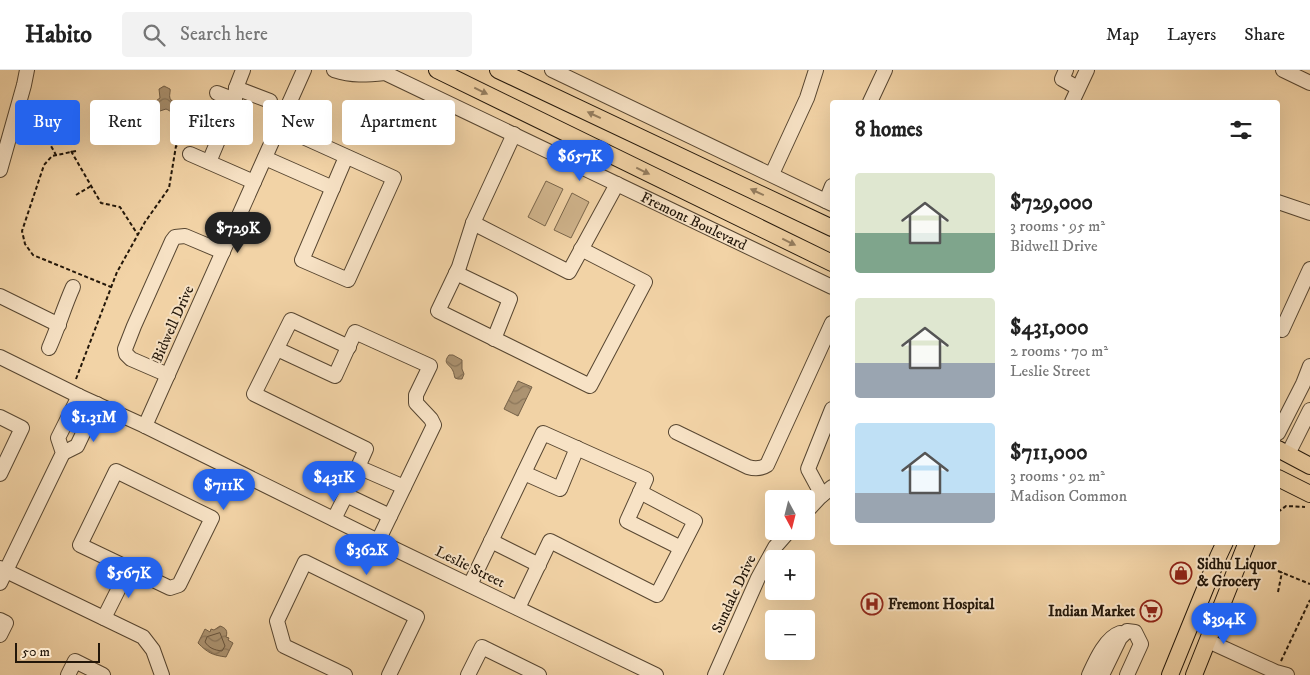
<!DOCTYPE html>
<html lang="en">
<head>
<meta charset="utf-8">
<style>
  :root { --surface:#fff; --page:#f2f2f2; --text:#222; --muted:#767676; --line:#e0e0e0; --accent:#2563eb }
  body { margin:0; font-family:"IM FELL DW Pica",serif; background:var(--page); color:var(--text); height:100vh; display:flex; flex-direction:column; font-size:19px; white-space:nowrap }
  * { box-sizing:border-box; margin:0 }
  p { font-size:16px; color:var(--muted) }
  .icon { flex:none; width:28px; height:28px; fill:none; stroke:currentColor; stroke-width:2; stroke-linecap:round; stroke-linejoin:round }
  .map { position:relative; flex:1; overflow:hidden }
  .drawer { position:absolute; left:830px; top:30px; width:450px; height:445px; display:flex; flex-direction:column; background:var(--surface); border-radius:5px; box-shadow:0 5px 20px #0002 }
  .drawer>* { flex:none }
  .guide { position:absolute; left:15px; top:30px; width:475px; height:45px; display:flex; gap:10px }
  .needle { width:32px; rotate:173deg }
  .controls { position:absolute; left:765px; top:420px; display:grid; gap:10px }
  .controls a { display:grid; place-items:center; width:50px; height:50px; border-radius:5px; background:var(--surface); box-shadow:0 5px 20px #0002; font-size:25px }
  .scale { position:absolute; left:15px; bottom:12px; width:85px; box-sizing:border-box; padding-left:5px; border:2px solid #23170a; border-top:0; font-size:14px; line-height:18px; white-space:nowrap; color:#23170a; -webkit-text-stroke:4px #f7e2c5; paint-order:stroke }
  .price { position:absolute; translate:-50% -42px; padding:0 11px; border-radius:18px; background:var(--accent); color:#fff; font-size:16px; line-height:32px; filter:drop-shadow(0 1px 2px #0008) }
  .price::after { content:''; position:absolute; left:50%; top:30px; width:15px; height:11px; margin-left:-8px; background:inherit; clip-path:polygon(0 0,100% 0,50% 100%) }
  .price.active { background:#222; color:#fff }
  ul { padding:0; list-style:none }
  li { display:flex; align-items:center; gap:15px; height:125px; padding:0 25px }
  li span { display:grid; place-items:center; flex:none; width:140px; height:100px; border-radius:5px; color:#555 }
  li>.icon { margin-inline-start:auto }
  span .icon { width:60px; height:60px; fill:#fffc; stroke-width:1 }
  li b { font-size:21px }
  h2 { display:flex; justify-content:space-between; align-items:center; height:60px; padding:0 25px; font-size:21px }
  .tag { padding:0 18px; border-radius:5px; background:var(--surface); box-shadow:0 5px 20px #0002; font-size:18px; line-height:45px }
  .tag.active { background:var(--accent); color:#fff }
  header { display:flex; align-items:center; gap:30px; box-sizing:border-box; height:70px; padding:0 25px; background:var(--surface); border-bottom:1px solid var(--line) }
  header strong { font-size:24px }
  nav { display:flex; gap:28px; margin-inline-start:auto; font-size:18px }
  .search { width:350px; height:45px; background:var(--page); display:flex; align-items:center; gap:12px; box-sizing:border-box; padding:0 18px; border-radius:5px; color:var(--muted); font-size:19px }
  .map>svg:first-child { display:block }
</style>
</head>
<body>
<header>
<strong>Habito</strong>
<div class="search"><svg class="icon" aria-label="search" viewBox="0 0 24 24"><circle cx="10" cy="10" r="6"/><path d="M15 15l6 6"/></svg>Search here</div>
<nav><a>Map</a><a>Layers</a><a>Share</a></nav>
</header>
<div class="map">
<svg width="1310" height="605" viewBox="0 0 1310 605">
  <defs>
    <pattern id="water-waves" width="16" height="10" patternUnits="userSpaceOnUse" patternTransform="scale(1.25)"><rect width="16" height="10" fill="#ac9371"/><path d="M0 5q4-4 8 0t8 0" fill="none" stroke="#8c775b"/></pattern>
  </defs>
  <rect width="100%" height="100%" fill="#f2d3a6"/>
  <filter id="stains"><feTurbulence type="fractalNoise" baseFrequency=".004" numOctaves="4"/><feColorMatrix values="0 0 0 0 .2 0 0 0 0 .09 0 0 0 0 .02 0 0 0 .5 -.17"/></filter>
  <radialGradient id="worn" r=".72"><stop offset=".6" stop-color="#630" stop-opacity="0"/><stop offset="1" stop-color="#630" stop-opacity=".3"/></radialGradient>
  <!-- pitch -->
  <g fill="#cfb38b" stroke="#79654a">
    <path d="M546,111L563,119L545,156L528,147Z"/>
    <path d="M572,123L589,132L571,168L554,160Z"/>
  </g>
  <!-- water -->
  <g fill="url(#water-waves)" stroke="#756148">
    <path d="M164,16L170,19C171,22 168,26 171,30C173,32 176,32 178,34V40C173,45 171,41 166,39L157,42L152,38L153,33L160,28L159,19Z"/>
    <path d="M449,285H453L462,290V299L464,304L462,309H458L455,308C454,305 454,303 453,301C450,294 442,294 449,285Z"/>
    <path d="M518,311L532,317L518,346L504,339Z"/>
    <path d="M220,556C226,558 228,561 226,567L229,568L228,570L233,573L226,587C212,585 208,583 198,573L205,559L210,562L211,559L214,560Z"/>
  </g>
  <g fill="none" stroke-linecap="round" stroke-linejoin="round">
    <!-- shore -->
    <path stroke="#68553e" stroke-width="1" d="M220,563L225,576L222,581C214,580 209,578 205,572L207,567Z"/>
    <!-- minor casing -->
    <g stroke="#574631" stroke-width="16">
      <g id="minor">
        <path id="s1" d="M334,0C353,6 365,5 385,3L832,217"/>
        <path d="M552,0L832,134"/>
        <path d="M1066,0L1062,9L1078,18"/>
        <path d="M1283,0L1310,13"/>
        <path d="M236,18L270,31"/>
        <path d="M217,23L235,30"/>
        <path d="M870,32L885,0"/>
        <path d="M1072,32L1087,0"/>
        <path d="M279,56L394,108L348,210L302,190L346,87"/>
        <path d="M514,64L473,153L459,197L438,241L590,316L645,212L581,179"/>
        <path d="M190,84L254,112"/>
        <path d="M265,88L333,118"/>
        <path d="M209,92L235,30L236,18L243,0"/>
        <path d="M0,100L24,15L27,0"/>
        <path d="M772,104L807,28L816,0"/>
        <path d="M826,131L832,116"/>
        <path d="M1278,132L1310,143"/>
        <path d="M473,153L569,202L617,114"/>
        <path d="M456,203L510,229L494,269"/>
        <path d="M0,226L59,255"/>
        <path d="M1278,258L1282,260L1310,199"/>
        <path d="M349,277L291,250L254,324L366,379L358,397L404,417"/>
        <path d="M49,278C58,258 64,237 73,217"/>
        <path d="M277,279L335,306L355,262L430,296L416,325V333L431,349L434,355L378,471"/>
        <path d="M0,287L79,326L145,356L378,471L656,605"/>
        <path d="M168,305L131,289L126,284L125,279L134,256L172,171L175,167L185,166L223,182"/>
        <path d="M0,347L22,358L0,404"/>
        <path d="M145,356L304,0"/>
        <path d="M676,362L748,397C755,399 761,399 767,395L832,253"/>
        <path d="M1278,363L1303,314L1310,296"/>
        <path d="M63,383L77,376L97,334"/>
        <path d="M1288,384L1310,340"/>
        <path d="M358,397L346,425L390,446"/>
        <path d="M116,401L212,448L179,515L170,518L80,475Z"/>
        <path d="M524,403L560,419L577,378"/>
        <path d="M822,425L808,399L832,339"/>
        <path d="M806,442L819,428L832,417"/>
        <path d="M334,449L346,425"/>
        <path d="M491,471L539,495"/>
        <path d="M0,498L143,567L153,580L162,605"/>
        <path d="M0,513L63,383L58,368L79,326"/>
        <path d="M470,515L543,363L646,409L627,451L681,478"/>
        <path d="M518,538L550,471L657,525L695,451L640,422"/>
        <path d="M104,548L129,498"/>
        <path d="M0,550L6,553L0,565"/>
        <path d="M1208,571L1276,602L1287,605"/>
        <path d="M68,605L75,591L103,605"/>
        <path d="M345,605L284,576L277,551L305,492L417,547L389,605"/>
        <path d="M468,605L482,577L539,605"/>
        <path d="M715,605L758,508L775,477L789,461"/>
        <path d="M1089,605C1095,592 1105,568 1120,563"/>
        <path d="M1102,605L1120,568L1127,561L1135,562L1141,574L1127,605"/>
      </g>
    </g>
    <!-- major casing -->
    <g stroke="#23170a" stroke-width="18">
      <g id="major">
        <path d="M437,0L832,193"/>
        <path d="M498,0L832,158"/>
        <path d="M1278,379L1310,396"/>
        <path d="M1278,408L1310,424"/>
        <path d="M1170,605L1218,487L1225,472"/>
        <path d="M1194,605L1247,472"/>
      </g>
    </g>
    <!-- path -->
    <g stroke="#23170a" stroke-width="2" stroke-dasharray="4 2.5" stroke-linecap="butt">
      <path d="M25,61L46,67L56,85"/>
      <path d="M71,81L101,133L120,137L138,165"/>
      <path d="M76,81L52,86L44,95L22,161L25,174L33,185L111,217"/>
      <path d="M76,125L91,116"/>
      <path d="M76,309L117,202L145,152L169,118L176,76L179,78"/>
      <path d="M1278,442L1286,436L1305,437"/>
      <path d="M1278,501L1310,514"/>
      <path d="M1278,522L1282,502"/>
      <path d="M1281,591L1310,530"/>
    </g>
    <!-- minor -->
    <use href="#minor" stroke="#f7e2c5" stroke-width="14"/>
    <!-- major -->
    <use href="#major" stroke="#f2d3a6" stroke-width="16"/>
  </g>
  <!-- one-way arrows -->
  <defs><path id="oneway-solid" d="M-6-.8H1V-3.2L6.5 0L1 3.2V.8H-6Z" transform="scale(1.25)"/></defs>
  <g fill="#957e60">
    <use href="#oneway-solid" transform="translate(481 21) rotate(26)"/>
    <use href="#oneway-solid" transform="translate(594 45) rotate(-155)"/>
    <use href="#oneway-solid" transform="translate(643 101) rotate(26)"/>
    <use href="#oneway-solid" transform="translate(757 122) rotate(-155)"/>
    <use href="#oneway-solid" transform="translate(789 172) rotate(26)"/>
  </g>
  <!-- icons -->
  <defs>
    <g id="shop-ring" transform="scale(1.125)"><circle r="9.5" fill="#f7e2c5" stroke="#8f2418" stroke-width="1.5"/><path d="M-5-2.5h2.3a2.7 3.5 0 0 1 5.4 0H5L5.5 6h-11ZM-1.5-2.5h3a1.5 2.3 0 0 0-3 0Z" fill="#8f2418"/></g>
    <g id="hospital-ring" transform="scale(1.125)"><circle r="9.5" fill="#f7e2c5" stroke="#8f2418" stroke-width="1.5"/><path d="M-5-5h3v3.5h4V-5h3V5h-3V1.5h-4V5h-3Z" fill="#8f2418"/></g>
    <g id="supermarket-ring" transform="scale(1.125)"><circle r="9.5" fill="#f7e2c5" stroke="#8f2418" stroke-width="1.5"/><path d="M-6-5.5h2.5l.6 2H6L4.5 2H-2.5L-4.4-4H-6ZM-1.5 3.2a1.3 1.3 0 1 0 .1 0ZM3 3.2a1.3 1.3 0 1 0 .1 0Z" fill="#8f2418"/></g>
  </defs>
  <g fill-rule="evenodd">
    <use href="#shop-ring" x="1181" y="503"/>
    <use href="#hospital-ring" x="872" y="534"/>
    <use href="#supermarket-ring" x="1151" y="541"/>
  </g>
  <g text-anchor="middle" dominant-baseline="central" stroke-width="4" stroke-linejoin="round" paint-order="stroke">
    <!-- street labels -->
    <g font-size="15" fill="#23170a" stroke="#f7e2c5">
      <text stroke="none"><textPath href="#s1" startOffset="394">Fremont Boulevard</textPath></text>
      <text transform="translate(173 254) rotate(-66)">Bidwell Drive</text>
      <text transform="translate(470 497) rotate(26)">Leslie Street</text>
      <text transform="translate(734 524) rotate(-65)">Sundale Drive</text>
    </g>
    <!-- poi labels -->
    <g font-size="15" font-weight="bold" fill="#23170a" stroke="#f7e2c5" text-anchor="start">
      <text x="1197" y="494">Sidhu Liquor<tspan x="1197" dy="17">&amp; Grocery</tspan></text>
      <text x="888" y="534">Fremont Hospital</text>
      <text x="1135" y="541" text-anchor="end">Indian Market</text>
    </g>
  </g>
  <rect width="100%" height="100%" filter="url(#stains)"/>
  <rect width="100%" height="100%" fill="url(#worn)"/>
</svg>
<div class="controls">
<a><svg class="needle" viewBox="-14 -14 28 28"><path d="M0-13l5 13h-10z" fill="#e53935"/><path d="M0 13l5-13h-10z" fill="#767676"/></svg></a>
<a>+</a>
<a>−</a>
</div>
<div class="scale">50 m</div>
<b class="price" style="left:580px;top:112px">$657K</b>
<b class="price active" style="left:238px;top:184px">$729K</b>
<b class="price" style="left:94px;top:373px">$1.31M</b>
<b class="price" style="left:334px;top:433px">$431K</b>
<b class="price" style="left:224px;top:441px">$711K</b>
<b class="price" style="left:367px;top:506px">$362K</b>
<b class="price" style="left:129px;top:529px">$567K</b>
<b class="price" style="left:1224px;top:575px">$394K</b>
<div class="guide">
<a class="tag active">Buy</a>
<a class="tag">Rent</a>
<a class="tag">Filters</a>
<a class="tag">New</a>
<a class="tag">Apartment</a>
</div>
<section class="drawer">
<h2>8 homes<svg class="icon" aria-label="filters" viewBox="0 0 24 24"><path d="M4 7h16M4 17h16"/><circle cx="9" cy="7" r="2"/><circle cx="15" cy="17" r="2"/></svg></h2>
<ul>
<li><span style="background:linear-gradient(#dfe7d0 60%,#7fa58c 0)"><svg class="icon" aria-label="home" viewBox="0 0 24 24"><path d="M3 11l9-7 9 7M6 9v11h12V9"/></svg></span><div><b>$729,000</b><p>3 rooms · 95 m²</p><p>Bidwell Drive</p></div></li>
<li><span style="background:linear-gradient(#dfe7d0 65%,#9aa5b1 0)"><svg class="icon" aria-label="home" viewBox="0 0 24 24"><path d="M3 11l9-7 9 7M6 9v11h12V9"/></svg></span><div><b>$431,000</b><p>2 rooms · 70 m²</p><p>Leslie Street</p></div></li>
<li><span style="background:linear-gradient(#bfe0f5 70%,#9aa5b1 0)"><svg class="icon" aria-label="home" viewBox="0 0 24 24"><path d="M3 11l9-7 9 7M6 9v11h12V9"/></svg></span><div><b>$711,000</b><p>3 rooms · 92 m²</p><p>Madison Common</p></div></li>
</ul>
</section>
</div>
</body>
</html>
